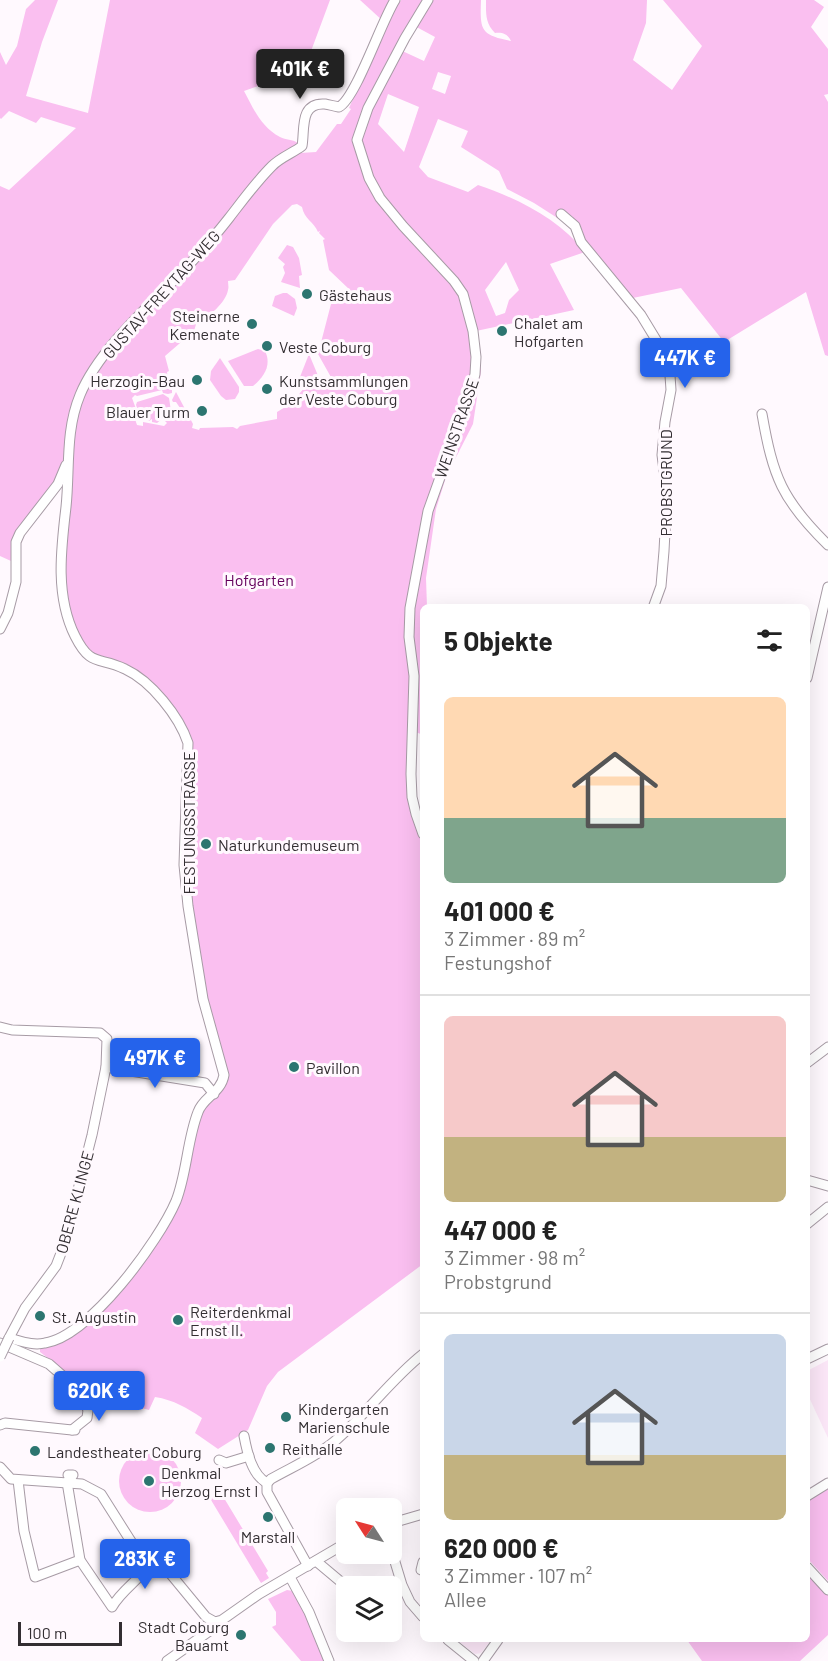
<!DOCTYPE html>
<html lang="de">
<head>
<meta charset="utf-8">
<style>
  :root { --surface:#fff; --page:#f6f6f6; --text:#222; --muted:#767676; --line:#e0e0e0; --accent:#2563eb }
  body { margin:0; font-family:Barlow,sans-serif; background:var(--page); color:var(--text); height:100vh; display:flex; flex-direction:column; font-size:22px; white-space:nowrap }
  * { box-sizing:border-box; margin:0 }
  p { font-size:20px; color:var(--muted) }
  .icon { flex:none; width:33px; height:33px; fill:none; stroke:currentColor; stroke-width:2; stroke-linecap:round; stroke-linejoin:round }
  .map { position:relative; flex:1; overflow:hidden }
  .side { position:absolute; left:420px; top:604px; width:390px; height:1038px; display:flex; flex-direction:column; background:var(--surface); border-radius:9px; box-shadow:0 6px 24px #0002 }
  .side>* { flex:none }
  .needle { width:39px; rotate:306deg }
  .fabs { position:absolute; left:336px; top:1498px; display:grid; gap:12px }
  .fabs a { display:grid; place-items:center; width:66px; height:66px; border-radius:9px; background:var(--surface); box-shadow:0 6px 24px #0002; font-size:30px }
  .scale { position:absolute; left:18px; bottom:15px; width:104px; box-sizing:border-box; padding-left:6px; border:3px solid #332e32; border-top:0; font-size:16px; line-height:21px; white-space:nowrap; color:#332e32; -webkit-text-stroke:4px #fff9fe; paint-order:stroke }
  .price { position:absolute; translate:-50% -51px; padding:0 14px; border-radius:6px; background:var(--accent); color:#fff; font-size:20px; line-height:39px; filter:drop-shadow(0 2px 3px #0008) }
  .price::after { content:''; position:absolute; left:50%; top:36px; width:18px; height:14px; margin-left:-9px; background:inherit; clip-path:polygon(0 0,100% 0,50% 100%) }
  .price.current { background:#222; color:#fff }
  ul { padding:0; list-style:none }
  li { display:grid; align-content:center; gap:12px; height:318px; padding:0 24px }
  li+li { border-top:2px solid var(--line) }
  li span { display:grid; place-items:center; height:186px; border-radius:9px; color:#555 }
  li>.icon { margin-inline-start:auto }
  span .icon { width:108px; height:108px; fill:#fffc; stroke-width:1 }
  li b { font-size:26px }
  h2 { display:flex; justify-content:space-between; align-items:center; height:72px; padding:0 24px; font-size:26px }
  .map>svg:first-child { display:block }
</style>
</head>
<body>
<div class="map">
<svg width="828" height="1661" viewBox="0 0 828 1661">
  <rect width="100%" height="100%" fill="#fff9fe"/>
  <!-- built -->
  <g fill="#fce7f8">
    <path d="M828,1360V1438L807,1393V1371Z"/>
    <path d="M457,1640H491L481,1653L475,1654Z"/>
  </g>
  <!-- green -->
  <g fill="#fabff0" fill-rule="evenodd">
    <path d="M35,0H58L42,42L26,96L88,113L110,0H330L304,70L244,91C253,108 261,127 280,137C286,140 292,139 298,143L228,216L84,380L64,469L14,537L11,561L0,556V186L9,190L76,128L41,117L36,123L9,111L1,119L0,118V52L6,65L17,46L26,9Z"/>
    <path d="M360,0H395L383,21Z"/>
    <path d="M401,0H481C480,30 480,35 511,41C508,34 502,32 495,33C485,23 486,13 486,0H647L646,23L633,60L672,90L702,46L663,0H814L824,7L811,27L828,49V94L824,95L828,102V356L825,355L806,292L724,342L681,288L628,299L582,242L583,231L579,229L572,216L561,214L559,219L534,203L507,189L499,171L461,147L468,131L438,119L419,167L428,177L468,192L478,185C517,198 559,219 585,252L550,264L574,310L476,331L481,371L473,424L446,477L436,509L426,578L427,607L423,608V735L411,730L409,773L423,838V1264L278,1372L267,1386L248,1430L218,1449L195,1433L202,1418C187,1408 174,1400 155,1397L149,1410L99,1397L40,1352V1346L73,1335L97,1317L112,1301L176,1208L200,1114L225,1082L207,999L188,880V835L192,756L190,735L174,711L136,671L104,661L83,647L67,605L63,556L73,442L77,418L85,390L105,360L201,257L259,184L277,166L300,153L316,152L337,124H341L351,109L349,108L388,21ZM411,24L435,37L424,61L398,49ZM438,72L451,76L445,94L432,89ZM388,94L419,107L404,152L378,124ZM297,204L302,207C304,219 314,222 318,232L320,231L319,233L325,239L323,240L329,270L350,290L331,304L318,354L332,379L304,388L296,398L297,400L277,412V419L240,426L237,429L233,427L200,428L199,430L192,428L193,424L176,392L172,400L173,402H176L180,408L165,421L167,423L164,426L143,422V426L137,425L135,419L139,417L132,398L135,395L137,396L162,390L163,393L168,394L172,393V386H169L167,372L169,371L165,356L194,331L197,321C209,318 226,302 228,290C229,287 228,284 228,281L235,280L273,224L292,205ZM506,262L519,290L509,300L505,313L496,316L485,290Z"/>
    <path d="M287,245L293,247L299,258L302,275L299,276L300,288L281,282L285,273L283,267L285,264L278,258Z"/>
    <path d="M283,293H287L295,299L297,308L294,316L272,306L275,296Z"/>
    <path d="M258,349L265,351C272,365 264,377 253,386H244L228,361Z"/>
    <path d="M309,354L319,378L302,385L298,382Z"/>
    <path d="M220,358L239,387V392L235,399L226,400L221,396L210,380L211,371Z"/>
    <path d="M163,394L169,398L171,411L157,423L152,422V419L149,421C140,418 139,413 136,405L137,402Z"/>
    <circle cx="150" cy="1481" r="31"/>
    <path d="M828,1487V1581L807,1558V1499Z"/>
    <path d="M217,1491L221,1493L268,1571L266,1573L269,1578L261,1583L211,1500L213,1492Z"/>
    <path d="M807,1570L828,1594V1635L800,1661H702L687,1640H807Z"/>
    <path d="M287,1590L293,1591L308,1620L324,1661H301L272,1627L276,1625V1612L268,1599Z"/>
  </g>
  <g fill="none" stroke-linecap="round" stroke-linejoin="round">
    <!-- minor casing -->
    <g stroke="#a79ba5" stroke-width="11">
      <g id="minor">
        <path d="M561,214L575,226L581,242L641,315L669,361L671,390L665,422L662,455L667,493L664,551L661,586L653,608"/>
        <path d="M762,414C773,477 782,500 828,545"/>
        <path d="M0,629L8,613L16,582V542L20,533L58,484L66,465"/>
        <path d="M807,678L828,587"/>
        <path d="M423,834L416,814L412,797L411,774L414,676L409,637L410,608L428,511L471,391L475,374L476,357L473,331L463,294L454,281L403,226L380,198L369,178L357,140L368,108L405,38L428,0"/>
        <path d="M0,1027L12,1030L100,1033L107,1039L106,1067L92,1135L63,1248L56,1266L25,1308L9,1338C21,1341 33,1346 45,1343C90,1336 159,1241 176,1201C187,1173 187,1140 198,1112C203,1097 221,1093 224,1075L203,999L188,906L184,865L188,743C179,716 151,681 125,669C99,656 91,668 75,636C55,596 61,549 66,507C70,469 65,431 80,395C99,349 150,305 184,270C200,253 215,236 229,218C243,200 256,182 272,166C281,157 293,153 302,146C305,130 299,102 325,104C330,105 334,106 339,107C356,98 381,22 395,0"/>
        <path d="M807,1063L828,1047"/>
        <path d="M106,1067L205,1083L214,1094"/>
        <path d="M807,1180L828,1186"/>
        <path d="M807,1224L828,1207"/>
        <path d="M0,1343L49,1364L88,1398L85,1404L88,1410L87,1418L72,1430H75"/>
        <path d="M807,1359L828,1349"/>
        <path d="M0,1425L5,1423L72,1430"/>
        <path d="M244,1436C247,1452 252,1475 267,1483"/>
        <path d="M219,1460L226,1463L249,1456"/>
        <path d="M0,1467L11,1479L82,1484L101,1494L132,1543L142,1552L164,1566L206,1617L215,1622"/>
        <path d="M68,1475H73"/>
        <path d="M18,1480L24,1531L35,1577L80,1560"/>
        <path d="M67,1482L80,1560L112,1607C123,1588 143,1578 153,1559"/>
        <path d="M267,1483L271,1479C292,1467 316,1457 335,1441C366,1415 390,1380 423,1354"/>
        <path d="M267,1483V1492L308,1566"/>
        <path d="M807,1496L828,1483"/>
        <path d="M392,1523L423,1514"/>
        <path d="M392,1552L402,1585L410,1602L423,1617"/>
        <path d="M316,1561L347,1587"/>
        <path d="M807,1567L828,1590"/>
        <path d="M421,1570L423,1562"/>
        <path d="M290,1577L309,1612L329,1661"/>
        <path d="M448,1640L474,1661"/>
        <path d="M167,1661L208,1632L215,1622L222,1620L259,1594L346,1543"/>
        <path d="M483,1661L498,1640"/>
      </g>
    </g>
    <!-- minor -->
    <use href="#minor" stroke="#fff" stroke-width="9"/>
    <!-- minor-bridge casing -->
    <g stroke="#a79ba5" stroke-width="11" stroke-linecap="butt">
      <path id="minor-bridge" d="M0,1357L9,1338"/>
    </g>
    <!-- minor-bridge -->
    <use href="#minor-bridge" stroke="#fff" stroke-width="9"/>
  </g>
  <!-- markers -->
  <g fill="#2c7570" stroke="#fff9fe" stroke-width="2">
    <circle cx="307" cy="294" r="6"/>
    <circle cx="252" cy="324" r="6"/>
    <circle cx="502" cy="331" r="6"/>
    <circle cx="267" cy="346" r="6"/>
    <circle cx="197" cy="380" r="6"/>
    <circle cx="267" cy="389" r="6"/>
    <circle cx="202" cy="411" r="6"/>
    <circle cx="206" cy="844" r="6"/>
    <circle cx="294" cy="1067" r="6"/>
    <circle cx="40" cy="1316" r="6"/>
    <circle cx="178" cy="1320" r="6"/>
    <circle cx="286" cy="1417" r="6"/>
    <circle cx="270" cy="1448" r="6"/>
    <circle cx="35" cy="1451" r="6"/>
    <circle cx="149" cy="1481" r="6"/>
    <circle cx="268" cy="1517" r="6"/>
    <circle cx="241" cy="1635" r="6"/>
  </g>
  <g text-anchor="middle" dominant-baseline="central" stroke-width="6" stroke-linejoin="round" paint-order="stroke">
    <!-- street labels -->
    <g font-size="16" fill="#332e32" stroke="#fff9fe">
      <text transform="translate(161 294) rotate(-48)">GUSTAV-FREYTAG-WEG</text>
      <text transform="translate(456 428) rotate(-71)">WEINSTRASSE</text>
      <text transform="translate(665 483) rotate(-90)">PROBSTGRUND</text>
      <text transform="translate(188 823) rotate(-90)">FESTUNGSSTRASSE</text>
      <text transform="translate(74 1202) rotate(-75)">OBERE KLINGE</text>
    </g>
    <!-- poi labels -->
    <g font-size="16" fill="#332e32" stroke="#fff9fe" text-anchor="start">
      <text x="319" y="294">Gästehaus</text>
      <text x="240" y="315" text-anchor="end">Steinerne<tspan x="240" dy="18">Kemenate</tspan></text>
      <text x="514" y="322">Chalet am<tspan x="514" dy="18">Hofgarten</tspan></text>
      <text x="279" y="346">Veste Coburg</text>
      <text x="185" y="380" text-anchor="end">Herzogin-Bau</text>
      <text x="279" y="380">Kunstsammlungen<tspan x="279" dy="18">der Veste Coburg</tspan></text>
      <text x="190" y="411" text-anchor="end">Blauer Turm</text>
      <text x="218" y="844">Naturkundemuseum</text>
      <text x="306" y="1067">Pavillon</text>
      <text x="190" y="1311">Reiterdenkmal<tspan x="190" dy="18">Ernst II.</tspan></text>
      <text x="52" y="1316">St. Augustin</text>
      <text x="298" y="1408">Kindergarten<tspan x="298" dy="18">Marienschule</tspan></text>
      <text x="282" y="1448">Reithalle</text>
      <text x="47" y="1451">Landestheater Coburg</text>
      <text x="161" y="1472">Denkmal<tspan x="161" dy="18">Herzog Ernst I</tspan></text>
      <text x="268" y="1536" text-anchor="middle">Marstall</text>
      <text x="229" y="1626" text-anchor="end">Stadt Coburg<tspan x="229" dy="18">Bauamt</tspan></text>
    </g>
    <!-- park labels -->
    <g font-size="16" fill="#64005c" stroke="#fff9fe">
      <text x="259" y="579">Hofgarten</text>
    </g>
  </g>
</svg>
<div class="fabs">
<a><svg class="needle" viewBox="-14 -14 28 28"><path d="M0-13l5 13h-10z" fill="#e53935"/><path d="M0 13l5-13h-10z" fill="#767676"/></svg></a>
<a><svg class="icon" aria-label="layers" viewBox="0 0 24 24"><path d="M12 4l9 5-9 5-9-5zM3 14l9 5 9-5"/></svg></a>
</div>
<div class="scale">100 m</div>
<b class="price current" style="left:300px;top:100px">401K €</b>
<b class="price" style="left:685px;top:389px">447K €</b>
<b class="price" style="left:155px;top:1089px">497K €</b>
<b class="price" style="left:99px;top:1422px">620K €</b>
<b class="price" style="left:145px;top:1590px">283K €</b>
<section class="side">
<h2>5 Objekte<svg class="icon" aria-label="filters" viewBox="0 0 24 24"><path d="M4 7h16M4 17h16"/><circle cx="9" cy="7" r="2"/><circle cx="15" cy="17" r="2"/></svg></h2>
<ul>
<li><span style="background:linear-gradient(#ffd9b3 65%,#7fa58c 0)"><svg class="icon" aria-label="home" viewBox="0 0 24 24"><path d="M3 11l9-7 9 7M6 9v11h12V9"/></svg></span><div><b>401 000 €</b><p>3 Zimmer · 89 m²</p><p>Festungshof</p></div></li>
<li><span style="background:linear-gradient(#f6c9c9 65%,#c2b280 0)"><svg class="icon" aria-label="home" viewBox="0 0 24 24"><path d="M3 11l9-7 9 7M6 9v11h12V9"/></svg></span><div><b>447 000 €</b><p>3 Zimmer · 98 m²</p><p>Probstgrund</p></div></li>
<li><span style="background:linear-gradient(#c9d6e8 65%,#c2b280 0)"><svg class="icon" aria-label="home" viewBox="0 0 24 24"><path d="M3 11l9-7 9 7M6 9v11h12V9"/></svg></span><div><b>620 000 €</b><p>3 Zimmer · 107 m²</p><p>Allee</p></div></li>
</ul>
</section>
</div>
</body>
</html>
